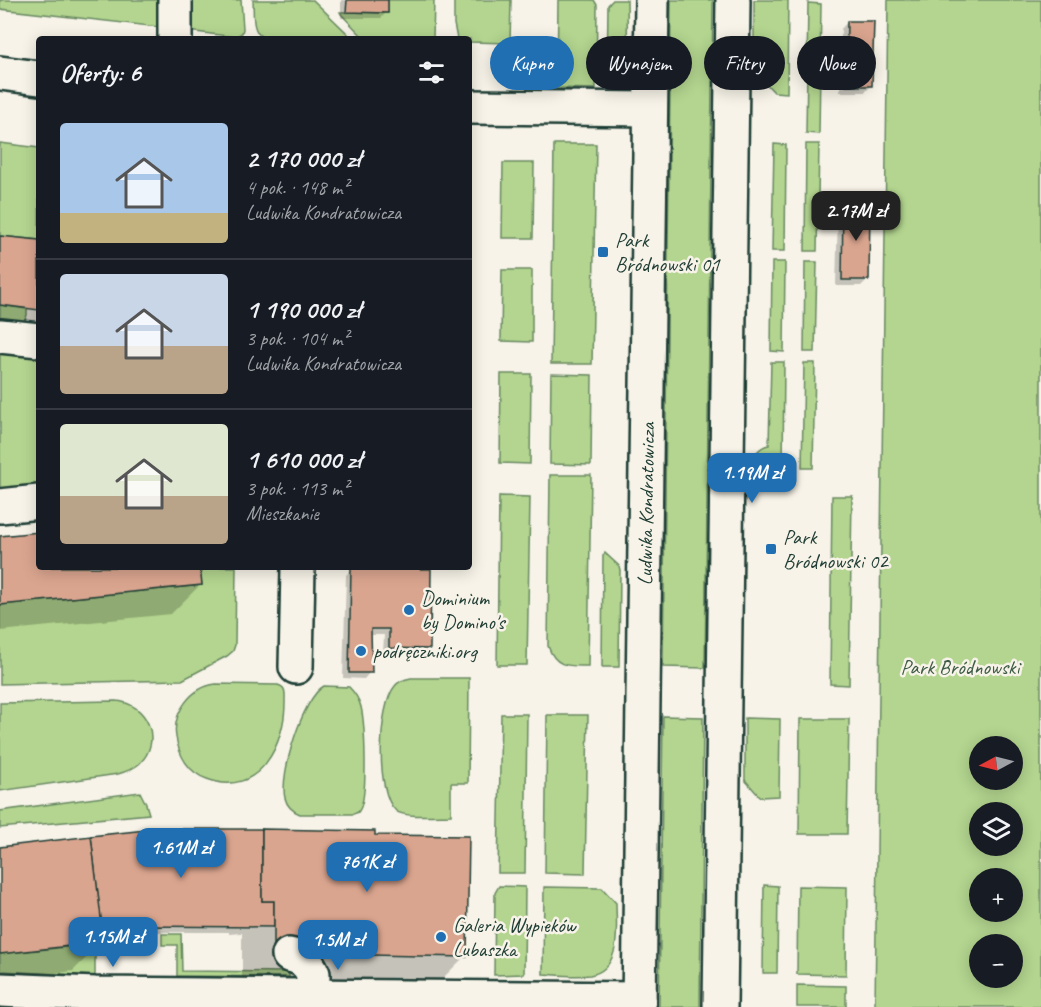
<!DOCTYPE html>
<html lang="pl">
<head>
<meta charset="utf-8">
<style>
  :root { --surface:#171b24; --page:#20242c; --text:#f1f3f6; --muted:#9ea1a6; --line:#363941; --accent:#1f6fb2 }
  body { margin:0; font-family:Caveat,sans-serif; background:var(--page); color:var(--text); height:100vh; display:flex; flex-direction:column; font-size:22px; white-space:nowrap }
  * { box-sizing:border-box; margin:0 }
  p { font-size:20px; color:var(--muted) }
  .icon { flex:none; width:33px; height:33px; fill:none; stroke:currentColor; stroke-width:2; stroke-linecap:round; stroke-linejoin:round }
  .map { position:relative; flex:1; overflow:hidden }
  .side { position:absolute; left:36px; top:36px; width:436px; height:534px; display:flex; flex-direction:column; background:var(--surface); border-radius:6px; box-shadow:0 3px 15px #0003 }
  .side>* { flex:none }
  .banner { position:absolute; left:490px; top:36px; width:460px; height:54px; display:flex; gap:12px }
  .needle { width:39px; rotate:263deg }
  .tools { position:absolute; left:969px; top:736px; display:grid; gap:12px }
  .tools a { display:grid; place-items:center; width:54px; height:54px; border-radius:50%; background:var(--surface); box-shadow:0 3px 15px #0003; font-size:30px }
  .price { position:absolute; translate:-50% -51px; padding:0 14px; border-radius:12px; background:var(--accent); color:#fff; font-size:20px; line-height:39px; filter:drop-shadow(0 2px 3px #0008) }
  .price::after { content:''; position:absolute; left:50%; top:36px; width:18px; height:14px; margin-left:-9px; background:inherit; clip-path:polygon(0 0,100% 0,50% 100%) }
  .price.on { background:#222; color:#fff }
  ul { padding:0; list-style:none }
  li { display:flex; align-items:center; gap:18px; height:150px; padding:0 24px }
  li+li { border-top:2px solid var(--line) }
  li span { display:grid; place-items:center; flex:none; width:168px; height:120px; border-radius:6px; color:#555 }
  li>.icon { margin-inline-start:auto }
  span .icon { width:72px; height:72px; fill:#fffc; stroke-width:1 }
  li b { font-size:26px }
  h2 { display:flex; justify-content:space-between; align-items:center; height:72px; padding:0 24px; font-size:26px }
  .pill { padding:0 21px; border-radius:27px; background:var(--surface); box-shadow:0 3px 15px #0003; font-size:21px; line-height:54px }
  .pill.on { background:var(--accent); color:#fff }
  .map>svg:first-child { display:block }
</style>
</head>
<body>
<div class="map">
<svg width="1041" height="1007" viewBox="0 0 1041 1007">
  <rect width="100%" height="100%" fill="#f7f3e8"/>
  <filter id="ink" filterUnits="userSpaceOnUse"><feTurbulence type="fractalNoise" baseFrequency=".0167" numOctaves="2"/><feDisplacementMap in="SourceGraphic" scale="12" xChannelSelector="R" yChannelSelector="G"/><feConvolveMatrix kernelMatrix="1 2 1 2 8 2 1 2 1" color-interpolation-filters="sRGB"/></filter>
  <g filter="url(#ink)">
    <!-- green -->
    <g fill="#b3d58f" stroke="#698962" stroke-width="1.5" fill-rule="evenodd">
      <path d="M0,0H164L159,27L0,9Z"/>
      <path d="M187,0H241L243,29L242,33L235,37L188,31Z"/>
      <path d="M253,0H313L348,34L350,39L262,37C251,30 254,12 253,0Z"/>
      <path d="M388,0H434L433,39L367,38L361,35L341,14L340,12H346L388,13Z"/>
      <path d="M454,0H511L510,43L470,42V39H457L454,24Z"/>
      <path d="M558,0H594L597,5L596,89L557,88Z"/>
      <path d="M613,0H627C627,16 629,55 624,67C621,75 615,80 607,83L608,5Z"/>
      <path d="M671,0H713L705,668L663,667Z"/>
      <path d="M754,0H788L787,93L774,92L754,71Z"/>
      <path d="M888,0H1041V1007H875ZM980,747H1012V780H980ZM980,813H1012V846H980ZM980,879H1012V912H980ZM980,945H1012V978H980Z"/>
      <path d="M808,3L821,4L819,134L806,133Z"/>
      <path d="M0,143L39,148V240L0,236Z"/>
      <path d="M554,144H596L592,364H551Z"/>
      <path d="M774,144L786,145L785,251H772Z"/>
      <path d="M806,144H819L817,251H805Z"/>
      <path d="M503,163H534L533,238H502Z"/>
      <path d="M772,262H785L784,352L771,351Z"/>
      <path d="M805,262H817L815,352H804Z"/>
      <path d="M502,270H532V342L501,341Z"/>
      <path d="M0,305L27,309V315L22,327L0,325Z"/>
      <path d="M0,348L39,353V490L0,495Z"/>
      <path d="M771,362H784L783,467H748C750,458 760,446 769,445Z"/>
      <path d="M804,363H815L813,468H802Z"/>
      <path d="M501,374H531L530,464L500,463Z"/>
      <path d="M551,374L592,375L591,465L550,464Z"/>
      <path d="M550,475H591L588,666C568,666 556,668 548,646Z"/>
      <path d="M499,496L530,497L527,665H497Z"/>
      <path d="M832,496H852L849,685L830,684Z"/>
      <path d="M605,553L619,566L620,570L619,667H602L603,556Z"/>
      <path d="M200,567H236L235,645L233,651L227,656L182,680L0,684V605L202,585Z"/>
      <path d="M411,678H469L468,783H451V815C438,815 404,818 396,811C375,793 378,706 395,686C399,681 405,679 411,678Z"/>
      <path d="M216,684L278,685C280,686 281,686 282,687C286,689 285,696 285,700C286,743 259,799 207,779C189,773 179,756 176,737C172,713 191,687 216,684Z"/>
      <path d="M324,686L349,687C355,693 359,699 361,707C365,724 368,794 360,809C358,813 358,812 353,814H300C292,811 287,806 285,798C279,775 303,697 324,686Z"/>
      <path d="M115,701C147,702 164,741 139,764C133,769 125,772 118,774L0,791V703Z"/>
      <path d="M501,714H527L525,873H498Z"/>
      <path d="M547,715H588L585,874L545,873Z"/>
      <path d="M663,716L703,717L700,1007H659Z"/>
      <path d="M745,718L780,719L779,796L760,797L745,780Z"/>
      <path d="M800,719H849L847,834H799Z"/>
      <path d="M140,792L146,804L149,814L0,828V811Z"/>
      <path d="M764,885L778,886L777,973H763Z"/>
      <path d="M499,886L525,887L524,974L494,975L495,893Z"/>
      <path d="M798,886L847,887L846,975L797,974Z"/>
      <path d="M544,887L602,888L616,903C616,927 623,969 590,975C575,977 559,975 543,974Z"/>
      <path d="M162,934H181L182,971L289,972V977L177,976V945H162Z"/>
      <path d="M95,944V976L0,971V954Z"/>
      <path d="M797,985L846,986V1007H797Z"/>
    </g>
    <!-- shadow -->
    <g fill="#0003">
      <path d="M341,0H387V12L381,18H341Z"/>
      <path d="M847,22L871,86L865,92H840L841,29Z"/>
      <path d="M844,207L867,280L861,286H836L838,213Z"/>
      <path d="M0,238L39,242V342L0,337Z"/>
      <path d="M39,534V567H198L200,585L171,614L0,631V537Z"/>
      <path d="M391,567L419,570L428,648L422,655L383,654L384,635H370V672L364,679L343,678L346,575L352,569Z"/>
      <path d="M373,836L465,956L432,989L242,986V933L229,934V932H130L101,935L102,942L73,971L0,979V848Z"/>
    </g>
    <!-- building -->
    <g fill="#daa58f" stroke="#1f3d34" stroke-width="1.5">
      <path d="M347,0H388V13L346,12Z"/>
      <path d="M847,21H874L872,86H846Z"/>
      <path d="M843,205H870L869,280H842Z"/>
      <path d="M0,236L39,240V310L0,305Z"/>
      <path d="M39,532V567H200L202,585L0,605V536Z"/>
      <path d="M351,567H421L420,569H431L430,649L389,648V629H371L372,673H349Z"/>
      <path d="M155,829H262V901H274V927L137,926L102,930L91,836Z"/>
      <path d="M262,829L375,831V835L469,836L467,957L274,953V901H262Z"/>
      <path d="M91,836L104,942L0,954V847Z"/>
    </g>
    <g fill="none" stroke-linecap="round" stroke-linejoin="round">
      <!-- minor casing -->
      <g stroke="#1f3d34" stroke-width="38">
        <g id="minor">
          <path d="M175,39V0"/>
          <path d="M0,73L39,78"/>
          <path d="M470,107L650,109"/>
          <path d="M0,336L39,340"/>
          <path d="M0,506L39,502"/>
          <path d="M296,667L298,567"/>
          <path d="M289,955C301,957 309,963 313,974L312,1007"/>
          <path d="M0,990L95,994L639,999"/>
        </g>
      </g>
      <!-- secondary casing -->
      <g stroke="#1f3d34" stroke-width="38">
        <g id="secondary">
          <path d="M639,1007L652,0"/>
          <path d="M720,1007L733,0"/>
        </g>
      </g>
      <!-- minor -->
      <use href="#minor" stroke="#f7f3e8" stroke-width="33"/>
      <!-- secondary -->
      <use href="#secondary" stroke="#f7f3e8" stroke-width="33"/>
    </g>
  </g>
  <!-- markers -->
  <g fill="#1f6fb2" stroke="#f7f3e8" stroke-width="2">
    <rect x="597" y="246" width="12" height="12" rx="3"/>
    <rect x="765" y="543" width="12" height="12" rx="3"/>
    <circle cx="409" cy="610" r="6"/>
    <circle cx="361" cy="651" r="6"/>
    <circle cx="441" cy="937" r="6"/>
  </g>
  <g text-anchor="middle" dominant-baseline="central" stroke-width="5" stroke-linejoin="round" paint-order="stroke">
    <!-- poi labels -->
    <g font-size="21" fill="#1f3d34" stroke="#f7f3e8" text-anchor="start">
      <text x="615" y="240">Park<tspan x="615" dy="24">Bródnowski 01</tspan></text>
      <text x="783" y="537">Park<tspan x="783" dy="24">Bródnowski 02</tspan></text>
      <text x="421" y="598">Dominium<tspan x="421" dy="24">by Domino's</tspan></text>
      <text x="373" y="651">podręczniki.org</text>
      <text x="453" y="925">Galeria Wypieków<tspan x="453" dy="24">Lubaszka</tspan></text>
    </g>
    <!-- street labels -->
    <g font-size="21" fill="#1f3d34" stroke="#f7f3e8">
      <text transform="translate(646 504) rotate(-89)">Ludwika Kondratowicza</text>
    </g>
    <!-- park labels -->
    <g font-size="21" fill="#3d5b46" stroke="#f7f3e8">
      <text x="960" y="667">Park Bródnowski</text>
    </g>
  </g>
</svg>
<div class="tools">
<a><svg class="needle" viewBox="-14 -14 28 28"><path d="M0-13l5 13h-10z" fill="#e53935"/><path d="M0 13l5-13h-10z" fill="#9ea1a6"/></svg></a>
<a><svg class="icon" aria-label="layers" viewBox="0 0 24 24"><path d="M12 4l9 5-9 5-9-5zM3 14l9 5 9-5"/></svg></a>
<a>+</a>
<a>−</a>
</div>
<b class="price on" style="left:856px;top:242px">2.17M zł</b>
<b class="price" style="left:752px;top:504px">1.19M zł</b>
<b class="price" style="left:181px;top:879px">1.61M zł</b>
<b class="price" style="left:367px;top:893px">761K zł</b>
<b class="price" style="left:113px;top:968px">1.15M zł</b>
<b class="price" style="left:338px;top:971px">1.5M zł</b>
<div class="banner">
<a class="pill on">Kupno</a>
<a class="pill">Wynajem</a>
<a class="pill">Filtry</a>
<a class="pill">Nowe</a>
</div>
<section class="side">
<h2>Oferty: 6<svg class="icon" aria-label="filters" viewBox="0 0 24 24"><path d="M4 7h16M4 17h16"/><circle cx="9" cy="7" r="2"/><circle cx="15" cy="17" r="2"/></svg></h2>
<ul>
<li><span style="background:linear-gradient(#a9c7e8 75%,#c2b280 0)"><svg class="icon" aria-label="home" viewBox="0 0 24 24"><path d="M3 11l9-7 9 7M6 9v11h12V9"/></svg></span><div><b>2 170 000 zł</b><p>4 pok. · 148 m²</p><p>Ludwika Kondratowicza</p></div></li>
<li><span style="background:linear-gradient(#c9d6e8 60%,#b9a48a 0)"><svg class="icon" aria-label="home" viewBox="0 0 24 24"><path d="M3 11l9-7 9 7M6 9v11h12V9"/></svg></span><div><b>1 190 000 zł</b><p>3 pok. · 104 m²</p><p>Ludwika Kondratowicza</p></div></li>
<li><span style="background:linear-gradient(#dfe7d0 60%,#b9a48a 0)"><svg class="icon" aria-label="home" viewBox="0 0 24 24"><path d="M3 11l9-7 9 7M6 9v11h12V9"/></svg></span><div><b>1 610 000 zł</b><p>3 pok. · 113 m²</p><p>Mieszkanie</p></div></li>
</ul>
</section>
</div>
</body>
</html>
